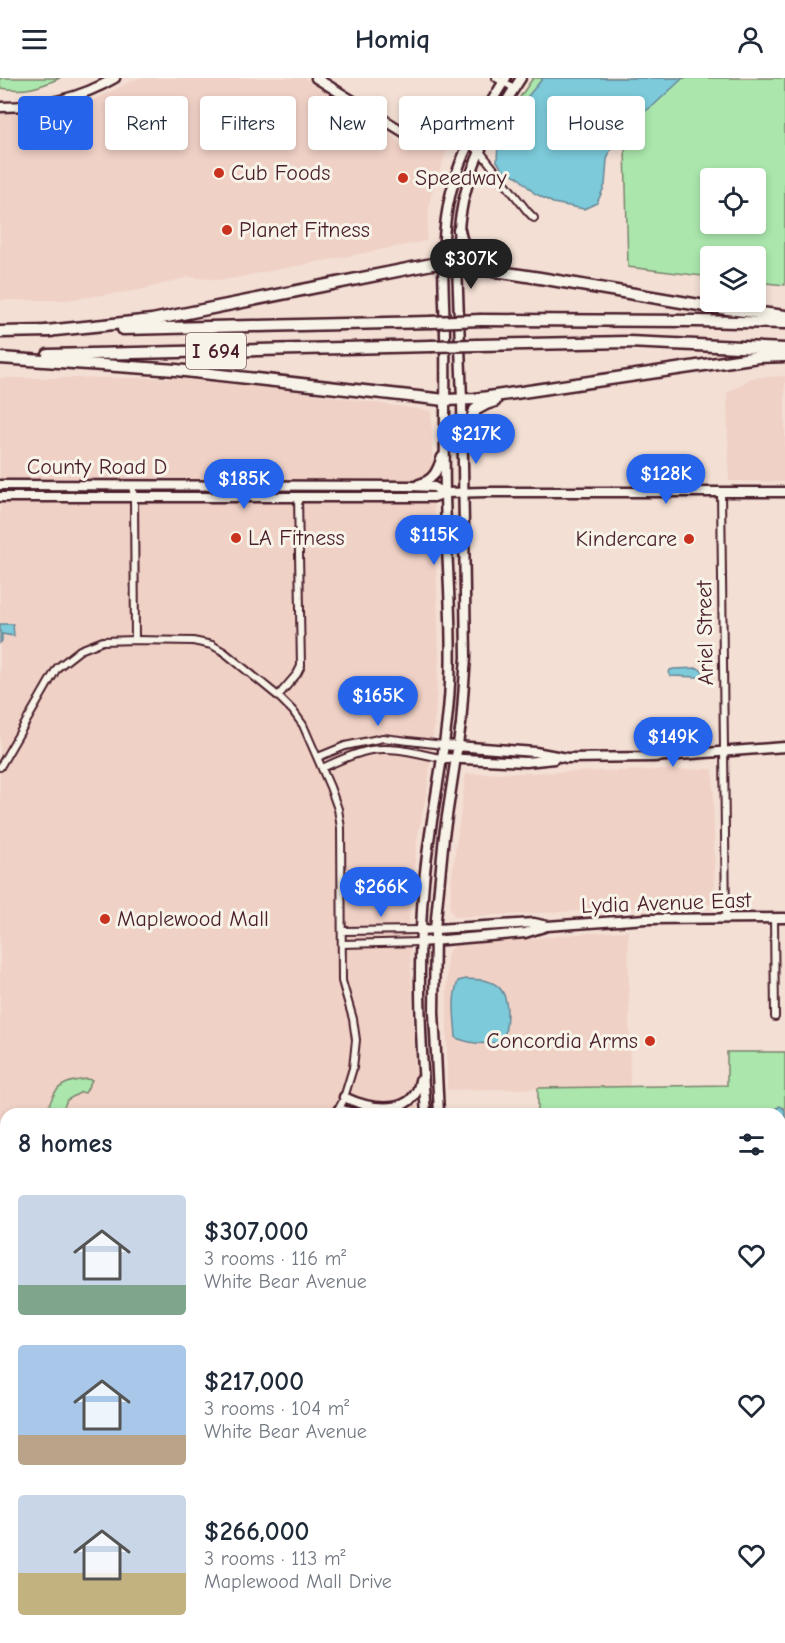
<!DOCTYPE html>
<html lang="en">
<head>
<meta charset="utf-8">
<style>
  :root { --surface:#fff; --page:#f6f6f7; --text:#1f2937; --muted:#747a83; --accent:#2563eb }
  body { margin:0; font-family:"Comic Neue",sans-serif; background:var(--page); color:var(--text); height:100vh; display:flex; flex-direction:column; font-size:22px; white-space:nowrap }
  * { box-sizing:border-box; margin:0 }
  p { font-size:20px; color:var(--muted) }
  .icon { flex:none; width:33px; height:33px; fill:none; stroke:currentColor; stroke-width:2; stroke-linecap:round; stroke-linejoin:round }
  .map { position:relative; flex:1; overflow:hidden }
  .sheet { position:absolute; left:0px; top:1030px; width:786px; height:536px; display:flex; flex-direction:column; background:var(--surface); border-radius:18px 18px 0 0; box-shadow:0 3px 9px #0003 }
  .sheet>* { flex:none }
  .top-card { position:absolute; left:18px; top:18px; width:750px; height:54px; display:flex; gap:12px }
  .tools { position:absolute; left:700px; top:90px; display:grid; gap:12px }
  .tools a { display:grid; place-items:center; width:66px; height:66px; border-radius:6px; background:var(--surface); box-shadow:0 3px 9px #0003; font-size:30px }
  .price { position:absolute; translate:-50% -51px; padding:0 14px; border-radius:21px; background:var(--accent); color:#fff; font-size:20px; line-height:39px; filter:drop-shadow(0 2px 3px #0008) }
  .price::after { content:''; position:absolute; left:50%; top:36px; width:18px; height:14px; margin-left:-9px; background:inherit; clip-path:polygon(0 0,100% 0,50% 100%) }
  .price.on { background:#222; color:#fff }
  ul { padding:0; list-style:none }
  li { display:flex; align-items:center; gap:18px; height:150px; padding:0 18px }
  li span { display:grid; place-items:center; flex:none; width:168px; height:120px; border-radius:6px; color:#555 }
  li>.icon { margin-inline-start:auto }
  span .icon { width:72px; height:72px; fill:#fffc; stroke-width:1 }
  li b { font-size:26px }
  h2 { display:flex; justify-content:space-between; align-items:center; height:72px; padding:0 18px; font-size:26px }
  .pill { padding:0 21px; border-radius:6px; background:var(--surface); box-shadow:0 3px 9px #0003; font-size:21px; line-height:54px }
  .pill.on { background:var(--accent); color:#fff }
  header { display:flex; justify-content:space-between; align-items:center; height:78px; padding:0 18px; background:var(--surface); font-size:27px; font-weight:800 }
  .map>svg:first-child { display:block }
</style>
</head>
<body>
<header><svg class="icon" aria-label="menu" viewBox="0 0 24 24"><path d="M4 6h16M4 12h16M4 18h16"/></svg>Homiq<svg class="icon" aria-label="person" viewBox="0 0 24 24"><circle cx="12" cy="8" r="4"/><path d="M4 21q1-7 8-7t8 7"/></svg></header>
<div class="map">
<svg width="785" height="1565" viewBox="0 0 785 1565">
  <rect width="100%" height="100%" fill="#f3dfd4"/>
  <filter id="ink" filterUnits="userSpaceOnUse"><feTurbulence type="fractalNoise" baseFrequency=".0167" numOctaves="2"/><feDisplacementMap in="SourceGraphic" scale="12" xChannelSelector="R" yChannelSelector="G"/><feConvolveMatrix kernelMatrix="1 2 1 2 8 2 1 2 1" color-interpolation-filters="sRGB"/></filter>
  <g filter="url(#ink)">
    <!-- built -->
    <g fill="#f0d1c6">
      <path d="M138,0H305L388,54L405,71L435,67L447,72L430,120L426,163L224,202L188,199L140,212L66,222H0V36L50,35L87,25Z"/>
      <path d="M785,298V404L729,403L727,315L751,300Z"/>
      <path d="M0,300H203L431,333L439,581L435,637L428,707L417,762L409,839L412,922L418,1036H6V1207H0Z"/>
      <path d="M713,691L715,826L460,839L454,838L450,830L452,797L466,696Z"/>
      <path d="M628,853L630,1009L447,1012V879L450,871L455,868L589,855Z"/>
    </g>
    <!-- green -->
    <g fill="#abe7ad" stroke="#7a836c" stroke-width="1.5" fill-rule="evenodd">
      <path d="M0,0H60C38,10 24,14 0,10Z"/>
      <path d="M533,0H785V207L756,204V178H711V199L628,189L625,69L494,68L512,31ZM711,100H756V146H711Z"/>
      <path d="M727,974H785V1209H780V1036H538V1010L727,1007Z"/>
      <path d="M87,1001L92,1002L85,1015L81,1014L67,1022L61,1036H46C55,1010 58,1004 87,1001Z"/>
      <path d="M37,1560H160L163,1565H33Z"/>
      <path d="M240,1560H281V1565H238Z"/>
    </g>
    <!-- water -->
    <g fill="#7ccada" stroke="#688694" stroke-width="1.5">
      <path d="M543,0H683L654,27L621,50L615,57L607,82L605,107L597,125L584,131L553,125L534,115L518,99L502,91L497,83L498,66L508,37L519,29Z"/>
      <path d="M0,546H13L14,558L2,556V563L0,565Z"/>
      <path d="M698,590L702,593L703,596L699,599L670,598L669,595L670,592L673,591Z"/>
      <path d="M466,901C473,902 483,901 490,904C513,911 507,945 504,962C488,968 472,966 456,960C455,939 451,923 458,903Z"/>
      <path d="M780,1028L785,1032V1105L780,1113V1036H767Z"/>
    </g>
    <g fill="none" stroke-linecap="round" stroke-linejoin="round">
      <!-- street casing -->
      <g stroke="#4a1f2b" stroke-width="10">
        <g id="street">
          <path d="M496,0L514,10"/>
          <path d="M479,72L528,134L534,140"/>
          <path d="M132,407L134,419L135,562"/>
          <path d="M721,414L726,841"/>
          <path d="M278,618L297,596L301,588L298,419"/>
          <path d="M318,679L345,668L383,660L443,667"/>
          <path d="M0,689L57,590L80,572L103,563L135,562L193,563L212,567L224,574L278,618L293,633L303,647L330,709L338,731L341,750L342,903L353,941L356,962L353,990L343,1023L336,1036"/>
          <path d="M322,690C338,683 354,675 371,672C394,668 419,676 441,680"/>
          <path d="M774,840L775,939"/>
          <path d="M342,853L420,852"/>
          <path d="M342,866L420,864"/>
          <path d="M0,1126L6,1135"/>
          <path d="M780,1217H785"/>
          <path d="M780,1407H785"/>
          <path d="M0,1410H6"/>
          <path d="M0,1486H6"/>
          <path d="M780,1497L785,1498"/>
          <path d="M544,1560H591L609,1565"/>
          <path d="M685,1560L688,1565"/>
          <path d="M614,1565L616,1560"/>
        </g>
      </g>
      <!-- secondary casing -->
      <g stroke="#4a1f2b" stroke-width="13">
        <g id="secondary">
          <path d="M316,0L407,56C418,59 426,56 436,55C454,53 466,63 479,72"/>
          <path d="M0,29C41,29 79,21 115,0"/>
          <path d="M419,406C434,402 437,393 442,379"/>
          <path d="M0,407L410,408L434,409L445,415"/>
          <path d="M0,419H434L445,415L485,414H785"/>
          <path d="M443,667L535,674L567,680L653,679L785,669"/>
          <path d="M441,680L526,684L554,681"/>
          <path d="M420,852L534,845L547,848L646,841L785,840"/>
          <path d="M420,864L525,855L544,849"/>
          <path d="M344,1019C369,1031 415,1040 420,1002"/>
          <path d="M339,1031L355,1036"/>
          <path d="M426,1036C420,958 417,883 424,804C430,737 447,672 450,605C453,542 446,477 445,415C444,362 446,309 445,256C444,208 439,161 451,114C461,73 484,35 506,0"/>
          <path d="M439,1036L434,934L435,851L444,758L461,646L466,579L462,322L457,187C457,172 458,156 460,141C467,89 493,43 521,0"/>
          <path d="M0,1214H6"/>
          <path d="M0,1231H6"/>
          <path d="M421,1565V1560"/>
          <path d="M433,1565V1560"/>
        </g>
      </g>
      <!-- highway casing -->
      <g stroke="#4a1f2b" stroke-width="15">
        <g id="highway">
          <path d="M459,152C462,171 473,184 493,187"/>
          <path d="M481,242L696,243L785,245"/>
          <path d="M123,251L431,244"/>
          <path d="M46,253L152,242L432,186L442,185L540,200L711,229L785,238"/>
          <path d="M0,254L51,253"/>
          <path d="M478,267L628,264L785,271"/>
          <path d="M48,277L431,268"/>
          <path d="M0,280L176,292L445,322L475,321L758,279L785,278"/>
          <path d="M463,360L469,349L475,332L486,326L495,323"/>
        </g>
      </g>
      <!-- street -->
      <use href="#street" stroke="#f7f3e8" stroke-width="6"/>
      <!-- secondary -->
      <use href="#secondary" stroke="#f7f3e8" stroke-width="8"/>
      <!-- highway -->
      <use href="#highway" stroke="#f7f3e8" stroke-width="10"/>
      <!-- highway-bridge casing -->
      <g stroke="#4a1f2b" stroke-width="15" stroke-linecap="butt">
        <g id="highway-bridge">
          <path d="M431,244L481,242"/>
          <path d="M431,268L478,267"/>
        </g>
      </g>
      <!-- highway-bridge -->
      <use href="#highway-bridge" stroke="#f7f3e8" stroke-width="10"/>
    </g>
  </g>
  <!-- markers -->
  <g fill="#c8321e" stroke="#f7f3e8" stroke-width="2">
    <circle cx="219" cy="95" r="6"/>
    <circle cx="403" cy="100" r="6"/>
    <circle cx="227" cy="152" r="6"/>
    <circle cx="236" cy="460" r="6"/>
    <circle cx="689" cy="461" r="6"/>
    <circle cx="105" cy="841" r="6"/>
    <circle cx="650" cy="963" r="6"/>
  </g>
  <g text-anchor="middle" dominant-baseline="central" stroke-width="6" stroke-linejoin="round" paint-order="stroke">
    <!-- shield labels -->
    <rect fill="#f7f3e8" stroke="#7e5f64" stroke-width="1.5" x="186" y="255" width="60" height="36" rx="4.5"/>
    <g font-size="21" font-weight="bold" fill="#4a1f2b">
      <text x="216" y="273">I 694</text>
    </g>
    <!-- poi labels -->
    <g font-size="22" fill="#4a1f2b" stroke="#f7f3e8" text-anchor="start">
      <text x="231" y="95">Cub Foods</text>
      <text x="415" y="100">Speedway</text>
      <text x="239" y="152">Planet Fitness</text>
      <text x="248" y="460">LA Fitness</text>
      <text x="677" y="461" text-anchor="end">Kindercare</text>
      <text x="117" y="841">Maplewood Mall</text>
      <text x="638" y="963" text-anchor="end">Concordia Arms</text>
    </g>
    <!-- street labels -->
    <g font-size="22" fill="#4a1f2b" stroke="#f7f3e8">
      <text x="97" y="389">County Road D</text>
      <text transform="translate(705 555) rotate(-91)">Ariel Street</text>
      <text transform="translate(666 825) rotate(-2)">Lydia Avenue East</text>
    </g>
  </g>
</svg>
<div class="tools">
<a><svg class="icon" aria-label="locate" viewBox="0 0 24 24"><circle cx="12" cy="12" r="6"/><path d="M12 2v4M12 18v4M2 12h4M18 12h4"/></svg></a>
<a><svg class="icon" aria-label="layers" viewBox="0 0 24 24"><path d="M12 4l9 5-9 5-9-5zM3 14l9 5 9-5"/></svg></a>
</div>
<b class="price on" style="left:471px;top:212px">$307K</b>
<b class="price" style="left:476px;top:387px">$217K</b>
<b class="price" style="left:666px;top:427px">$128K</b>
<b class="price" style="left:244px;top:432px">$185K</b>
<b class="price" style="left:434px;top:488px">$115K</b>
<b class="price" style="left:378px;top:649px">$165K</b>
<b class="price" style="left:673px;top:690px">$149K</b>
<b class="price" style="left:381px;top:840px">$266K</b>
<div class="top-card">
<a class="pill on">Buy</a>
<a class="pill">Rent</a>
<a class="pill">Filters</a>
<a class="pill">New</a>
<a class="pill">Apartment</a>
<a class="pill">House</a>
</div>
<section class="sheet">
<h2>8 homes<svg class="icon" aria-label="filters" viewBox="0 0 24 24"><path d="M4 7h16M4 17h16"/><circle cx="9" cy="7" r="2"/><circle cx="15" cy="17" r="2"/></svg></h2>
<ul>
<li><span style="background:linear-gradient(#c9d6e8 75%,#7fa58c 0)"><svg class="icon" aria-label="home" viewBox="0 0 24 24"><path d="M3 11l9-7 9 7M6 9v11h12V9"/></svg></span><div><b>$307,000</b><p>3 rooms · 116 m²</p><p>White Bear Avenue</p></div><svg class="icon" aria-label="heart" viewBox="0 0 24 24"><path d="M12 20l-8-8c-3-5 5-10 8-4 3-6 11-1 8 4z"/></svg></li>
<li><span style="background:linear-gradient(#a9c7e8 75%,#b9a48a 0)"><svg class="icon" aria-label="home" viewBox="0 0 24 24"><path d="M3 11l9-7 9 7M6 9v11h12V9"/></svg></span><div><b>$217,000</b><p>3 rooms · 104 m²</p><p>White Bear Avenue</p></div><svg class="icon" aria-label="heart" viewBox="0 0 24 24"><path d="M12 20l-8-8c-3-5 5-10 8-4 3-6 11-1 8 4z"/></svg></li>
<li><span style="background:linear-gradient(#c9d6e8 65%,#c2b280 0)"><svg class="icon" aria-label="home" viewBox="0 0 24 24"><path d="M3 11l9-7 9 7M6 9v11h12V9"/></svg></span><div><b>$266,000</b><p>3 rooms · 113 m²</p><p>Maplewood Mall Drive</p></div><svg class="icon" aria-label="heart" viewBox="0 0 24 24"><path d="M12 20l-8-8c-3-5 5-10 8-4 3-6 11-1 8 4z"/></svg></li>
</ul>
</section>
</div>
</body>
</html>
